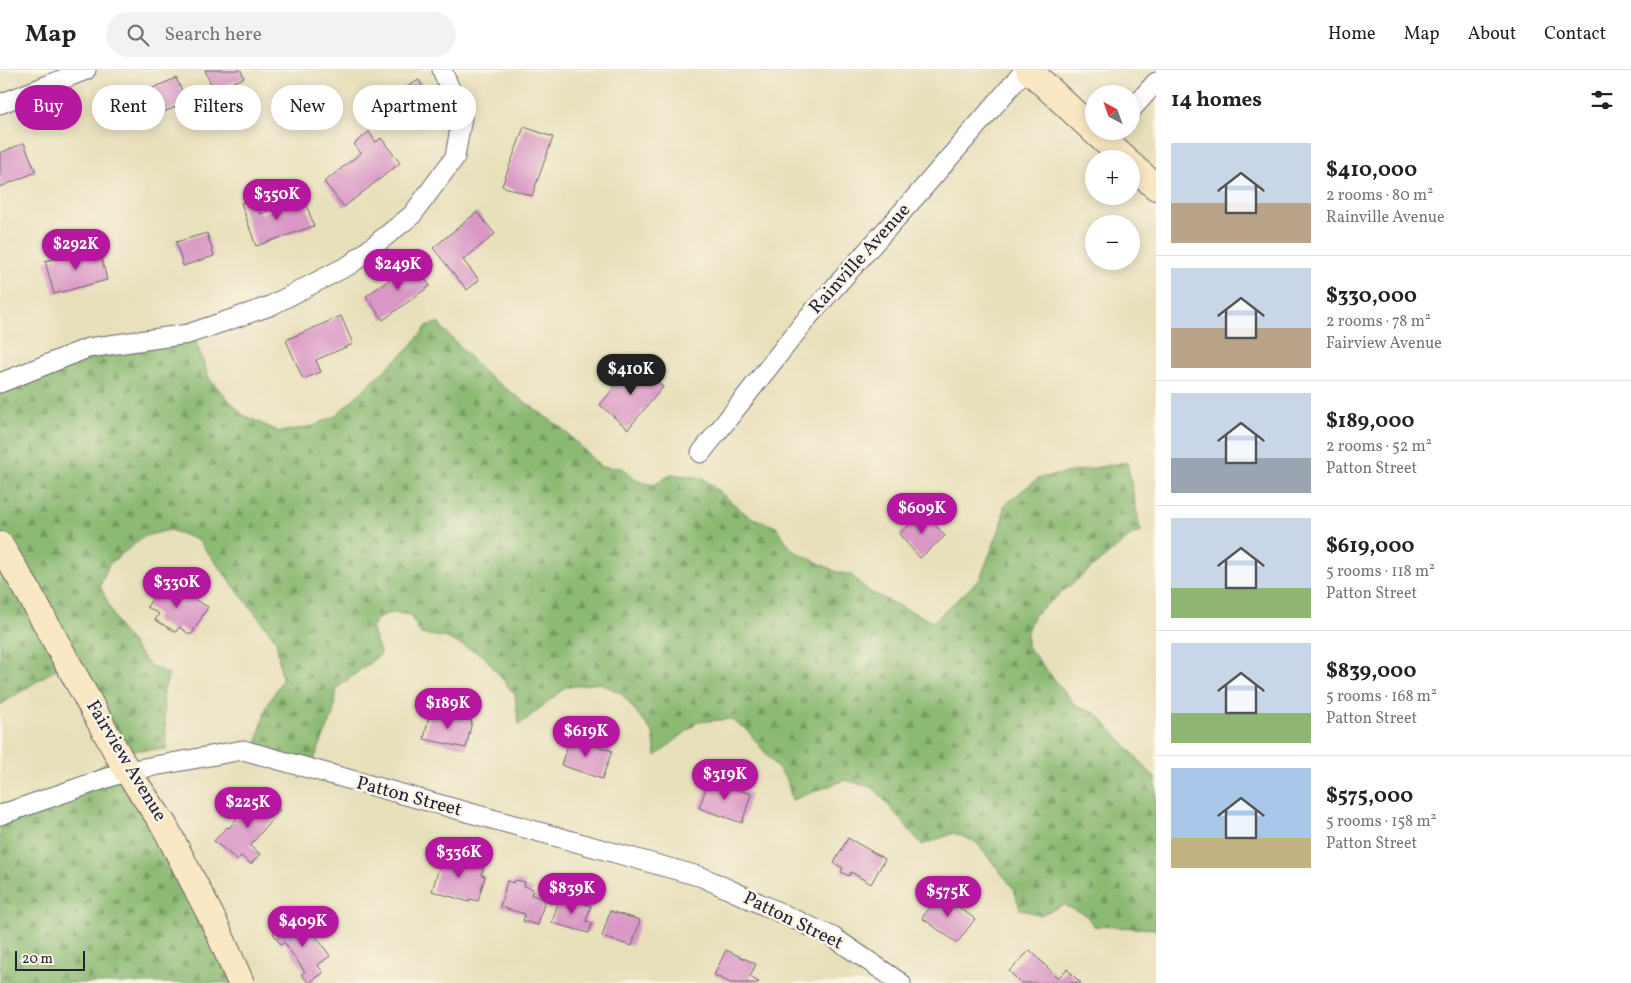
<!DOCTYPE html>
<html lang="en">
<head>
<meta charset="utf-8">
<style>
  :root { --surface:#fff; --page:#f2f2f2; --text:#222; --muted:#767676; --line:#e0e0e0; --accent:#b5179e }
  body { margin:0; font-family:Vollkorn,serif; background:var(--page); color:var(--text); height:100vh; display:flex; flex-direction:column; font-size:19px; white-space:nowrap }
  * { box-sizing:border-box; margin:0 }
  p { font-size:16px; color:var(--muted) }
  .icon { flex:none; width:28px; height:28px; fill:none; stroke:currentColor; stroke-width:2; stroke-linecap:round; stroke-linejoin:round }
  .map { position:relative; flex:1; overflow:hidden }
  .drawer { display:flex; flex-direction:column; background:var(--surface); width:475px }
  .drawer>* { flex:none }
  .hud { position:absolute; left:15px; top:15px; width:475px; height:45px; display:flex; gap:10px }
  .needle { width:32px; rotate:319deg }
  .fabs { position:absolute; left:1085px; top:15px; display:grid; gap:10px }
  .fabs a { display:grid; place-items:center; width:55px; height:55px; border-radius:50%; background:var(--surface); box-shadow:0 2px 12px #0003; font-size:25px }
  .scale { position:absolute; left:15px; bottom:12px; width:70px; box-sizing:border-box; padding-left:5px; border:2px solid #22223b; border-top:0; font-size:14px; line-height:18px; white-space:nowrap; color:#22223b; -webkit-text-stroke:4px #fcf5e5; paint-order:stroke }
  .price { position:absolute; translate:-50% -42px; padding:0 11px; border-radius:18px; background:var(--accent); color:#fff; font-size:16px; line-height:32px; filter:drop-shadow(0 1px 2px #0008) }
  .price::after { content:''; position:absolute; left:50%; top:30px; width:15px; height:11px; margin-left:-8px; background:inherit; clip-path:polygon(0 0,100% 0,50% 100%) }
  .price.selected { background:#222; color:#fff }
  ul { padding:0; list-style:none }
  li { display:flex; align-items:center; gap:15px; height:125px; padding:0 15px }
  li+li { border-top:1px solid var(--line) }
  li span { display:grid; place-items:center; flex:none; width:140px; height:100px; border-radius:0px; color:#555 }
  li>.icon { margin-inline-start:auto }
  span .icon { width:60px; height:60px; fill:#fffc; stroke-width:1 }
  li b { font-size:21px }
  h2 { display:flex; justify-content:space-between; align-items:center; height:60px; padding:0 15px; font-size:21px }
  .tag { padding:0 18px; border-radius:22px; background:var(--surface); box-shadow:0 2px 12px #0003; font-size:18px; line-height:45px }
  .tag.selected { background:var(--accent); color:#fff }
  header { display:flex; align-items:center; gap:30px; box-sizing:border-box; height:70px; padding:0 25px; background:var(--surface); border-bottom:1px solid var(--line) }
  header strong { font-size:24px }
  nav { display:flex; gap:28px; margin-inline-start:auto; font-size:18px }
  .search { width:350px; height:45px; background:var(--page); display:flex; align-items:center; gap:12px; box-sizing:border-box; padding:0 18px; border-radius:28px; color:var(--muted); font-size:19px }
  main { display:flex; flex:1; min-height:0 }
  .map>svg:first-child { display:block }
</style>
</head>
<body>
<header>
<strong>Map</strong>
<div class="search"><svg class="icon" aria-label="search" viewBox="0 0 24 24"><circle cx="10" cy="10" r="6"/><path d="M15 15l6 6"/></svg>Search here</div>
<nav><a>Home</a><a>Map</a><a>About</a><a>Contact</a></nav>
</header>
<main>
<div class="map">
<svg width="1156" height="913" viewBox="0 0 1156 913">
  <defs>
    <pattern id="forest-firs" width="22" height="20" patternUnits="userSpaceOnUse" patternTransform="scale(1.25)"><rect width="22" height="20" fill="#8cba73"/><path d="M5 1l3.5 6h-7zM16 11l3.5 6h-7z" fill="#729760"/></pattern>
  </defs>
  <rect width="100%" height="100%" fill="#fcf5e5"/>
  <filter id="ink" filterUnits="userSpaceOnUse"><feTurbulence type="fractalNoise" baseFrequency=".02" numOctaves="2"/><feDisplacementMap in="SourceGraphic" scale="10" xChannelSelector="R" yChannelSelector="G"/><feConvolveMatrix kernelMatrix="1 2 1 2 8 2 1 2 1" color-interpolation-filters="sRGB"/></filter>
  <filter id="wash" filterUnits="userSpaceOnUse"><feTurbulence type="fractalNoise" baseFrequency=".0096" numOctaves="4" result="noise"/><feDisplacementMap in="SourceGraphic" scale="20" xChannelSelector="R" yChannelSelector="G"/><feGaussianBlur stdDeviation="1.12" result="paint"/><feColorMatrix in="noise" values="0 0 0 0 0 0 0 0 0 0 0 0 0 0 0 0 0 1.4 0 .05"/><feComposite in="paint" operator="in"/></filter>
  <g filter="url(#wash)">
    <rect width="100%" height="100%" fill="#e8e0bb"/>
    <!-- forest -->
    <path fill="url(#forest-firs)" stroke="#576e57" d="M438,253L484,303L563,359L601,397L623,398L638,411L654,415L672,404L703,408L748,446L776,457L792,480L837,502L851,505L870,522L933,552L980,509L1002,453L1004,436L1018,424L1039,408L1127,392L1140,459L1142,462L1133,464L1034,545L1027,561V576L1076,636L1097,644L1156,709V859L1094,856L1085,844L1063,835L1040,845L1020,839L1014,819L976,772L954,763L922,775L874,718L845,710L792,730L787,710L747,660L730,649L698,652L656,686L653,663L622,624L600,613L566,617L519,655L515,625L484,586L445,567L421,564L410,545C392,542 381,541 371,558L381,584L337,618L333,645L312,694L255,680L266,638L282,610L276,570L198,470L170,460L145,466L109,494L100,516L119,557L149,595L169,604L163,623L167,679L133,680L125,682L242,913H0V747L82,710L121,681L67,592L0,635V310L88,274L194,266L210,310L243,345L280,362L313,356L335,346L410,277L428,255Z"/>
    <g id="blocks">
      <!-- building -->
      <g fill="#d997c5">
        <path d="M205,0H241L244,8L213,20Z"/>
        <path d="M176,8L187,32L157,45L146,21Z"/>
        <path d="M419,10L435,39L407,54L392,25Z"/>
        <path d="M524,57L553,67L532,126L502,116Z"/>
        <path d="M369,62L376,72L381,68L400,93L344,137L324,112L361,83L354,74Z"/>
        <path d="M24,73L36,102L0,117V83Z"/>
        <path d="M254,128L260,144L304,128L314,156L256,176L241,133Z"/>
        <path d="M477,142L495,164L463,190L479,210L467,220L433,178Z"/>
        <path d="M207,163L214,186L183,196L176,172Z"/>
        <path d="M99,178L107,210L54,224L45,191Z"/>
        <path d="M414,193L430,216L383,250L366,226Z"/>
        <path d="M341,246L353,274L316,290L321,302L303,309L286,270Z"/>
        <path d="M634,293L663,317L628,359L600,335Z"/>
        <path d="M924,442L945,466L920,488L899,464Z"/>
        <path d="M163,511L208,537L191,565L179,557L176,562L155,550L159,544L147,537Z"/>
        <path d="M430,642L472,651L466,678L424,669Z"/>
        <path d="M570,667L612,681L602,709L561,695Z"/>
        <path d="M709,710L751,724L742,753L699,738Z"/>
        <path d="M258,723L280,740L250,776L260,784L251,794L241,786L237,790L214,771L227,757L229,758Z"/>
        <path d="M848,768L885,789L871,814L851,802L849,806L841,802L843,798L834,793Z"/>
        <path d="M443,784L484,797L481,805L485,806L478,831L470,829L469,832L432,821Z"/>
        <path d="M515,810L525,812L524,816L533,819L531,825L545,829L538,855L523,851L525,844L500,837L507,811L514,813Z"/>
        <path d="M939,823L975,849L957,873L922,848Z"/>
        <path d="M560,826L591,836L586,851L592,853L589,863L552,853Z"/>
        <path d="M610,841L640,850L632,876L602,867Z"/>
        <path d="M295,847L303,859L308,855L330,886L318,895L323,903L309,913L301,904L305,902L284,872L281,875L273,863Z"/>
        <path d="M726,880L756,894L750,907L759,912L758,913H731L714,905Z"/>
        <path d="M1030,880L1058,908L1067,899L1081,913H1021L1009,901Z"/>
      </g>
    </g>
  </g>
  <g filter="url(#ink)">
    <use href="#blocks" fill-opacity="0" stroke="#676468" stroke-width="1"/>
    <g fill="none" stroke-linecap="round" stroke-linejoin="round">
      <!-- street casing -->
      <g stroke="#676468" stroke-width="21">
        <g id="street">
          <path d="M0,34L86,0"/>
          <path d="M1131,40L1156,12"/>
          <path d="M0,313L88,278L188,264L270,236L351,194L412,145L455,87L462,47L442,0"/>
          <path d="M701,383L809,246L918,124L1025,0"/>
          <path d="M0,745L127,701L243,680L702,807L833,867L901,913"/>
        </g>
      </g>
      <!-- secondary casing -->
      <g stroke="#676468" stroke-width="28">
        <g id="secondary">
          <path d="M1029,0L1094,61"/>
          <path d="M1094,61L1125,89"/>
          <path d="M1131,95L1156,117"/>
          <path d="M0,475L28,521L127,701L164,755L215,854L241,913"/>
        </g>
      </g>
      <!-- street -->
      <use href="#street" stroke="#fff" stroke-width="19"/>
      <!-- secondary -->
      <use href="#secondary" stroke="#fae7c3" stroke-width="26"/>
    </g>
  </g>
  <g text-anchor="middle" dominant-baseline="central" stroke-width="5" stroke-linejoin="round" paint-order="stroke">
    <!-- street labels -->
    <g font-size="19" fill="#22223b" stroke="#fcf5e5">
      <text transform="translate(860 189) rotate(-48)">Rainville Avenue</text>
      <text transform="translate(126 691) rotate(59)">Fairview Avenue</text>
      <text transform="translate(409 727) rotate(15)">Patton Street</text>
      <text transform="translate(793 851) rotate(26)">Patton Street</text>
    </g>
  </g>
</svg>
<div class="fabs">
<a><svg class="needle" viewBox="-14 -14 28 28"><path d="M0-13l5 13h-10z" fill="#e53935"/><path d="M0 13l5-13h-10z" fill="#767676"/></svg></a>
<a>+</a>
<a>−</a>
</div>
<div class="scale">20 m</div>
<b class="price" style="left:277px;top:151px">$350K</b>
<b class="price" style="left:76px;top:201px">$292K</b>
<b class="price" style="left:398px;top:221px">$249K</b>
<b class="price selected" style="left:631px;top:326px">$410K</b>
<b class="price" style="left:922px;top:465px">$609K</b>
<b class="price" style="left:177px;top:539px">$330K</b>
<b class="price" style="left:448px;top:660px">$189K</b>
<b class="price" style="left:586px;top:688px">$619K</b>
<b class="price" style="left:725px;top:731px">$319K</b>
<b class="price" style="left:248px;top:759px">$225K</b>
<b class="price" style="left:459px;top:809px">$336K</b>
<b class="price" style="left:572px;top:845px">$839K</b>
<b class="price" style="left:948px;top:848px">$575K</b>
<b class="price" style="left:303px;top:878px">$409K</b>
<div class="hud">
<a class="tag selected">Buy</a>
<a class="tag">Rent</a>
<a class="tag">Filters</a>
<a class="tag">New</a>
<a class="tag">Apartment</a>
</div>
</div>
<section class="drawer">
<h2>14 homes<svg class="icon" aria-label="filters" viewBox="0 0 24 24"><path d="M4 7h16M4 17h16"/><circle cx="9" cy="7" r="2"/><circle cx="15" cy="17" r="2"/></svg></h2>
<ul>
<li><span style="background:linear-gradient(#c9d6e8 60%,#b9a48a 0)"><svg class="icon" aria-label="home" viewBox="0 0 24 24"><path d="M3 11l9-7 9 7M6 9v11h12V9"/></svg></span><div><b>$410,000</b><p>2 rooms · 80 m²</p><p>Rainville Avenue</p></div></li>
<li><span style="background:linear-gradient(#c9d6e8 60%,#b9a48a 0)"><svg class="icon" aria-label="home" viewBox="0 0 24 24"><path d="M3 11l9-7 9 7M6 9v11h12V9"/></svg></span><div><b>$330,000</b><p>2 rooms · 78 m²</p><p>Fairview Avenue</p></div></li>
<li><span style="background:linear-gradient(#c9d6e8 65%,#9aa5b1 0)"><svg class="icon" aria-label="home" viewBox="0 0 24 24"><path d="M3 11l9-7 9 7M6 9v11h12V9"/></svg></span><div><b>$189,000</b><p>2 rooms · 52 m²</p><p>Patton Street</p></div></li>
<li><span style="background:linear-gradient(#c9d6e8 70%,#8fb573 0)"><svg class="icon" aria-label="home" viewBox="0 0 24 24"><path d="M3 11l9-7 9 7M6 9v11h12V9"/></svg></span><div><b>$619,000</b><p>5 rooms · 118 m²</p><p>Patton Street</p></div></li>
<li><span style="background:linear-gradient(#c9d6e8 70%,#8fb573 0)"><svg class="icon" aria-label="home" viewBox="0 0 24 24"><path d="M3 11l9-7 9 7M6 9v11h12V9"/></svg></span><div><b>$839,000</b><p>5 rooms · 168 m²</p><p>Patton Street</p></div></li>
<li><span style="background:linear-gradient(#a9c7e8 70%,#c2b280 0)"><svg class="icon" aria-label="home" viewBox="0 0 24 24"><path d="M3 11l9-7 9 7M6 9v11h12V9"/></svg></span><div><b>$575,000</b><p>5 rooms · 158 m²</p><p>Patton Street</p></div></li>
</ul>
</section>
</main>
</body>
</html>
